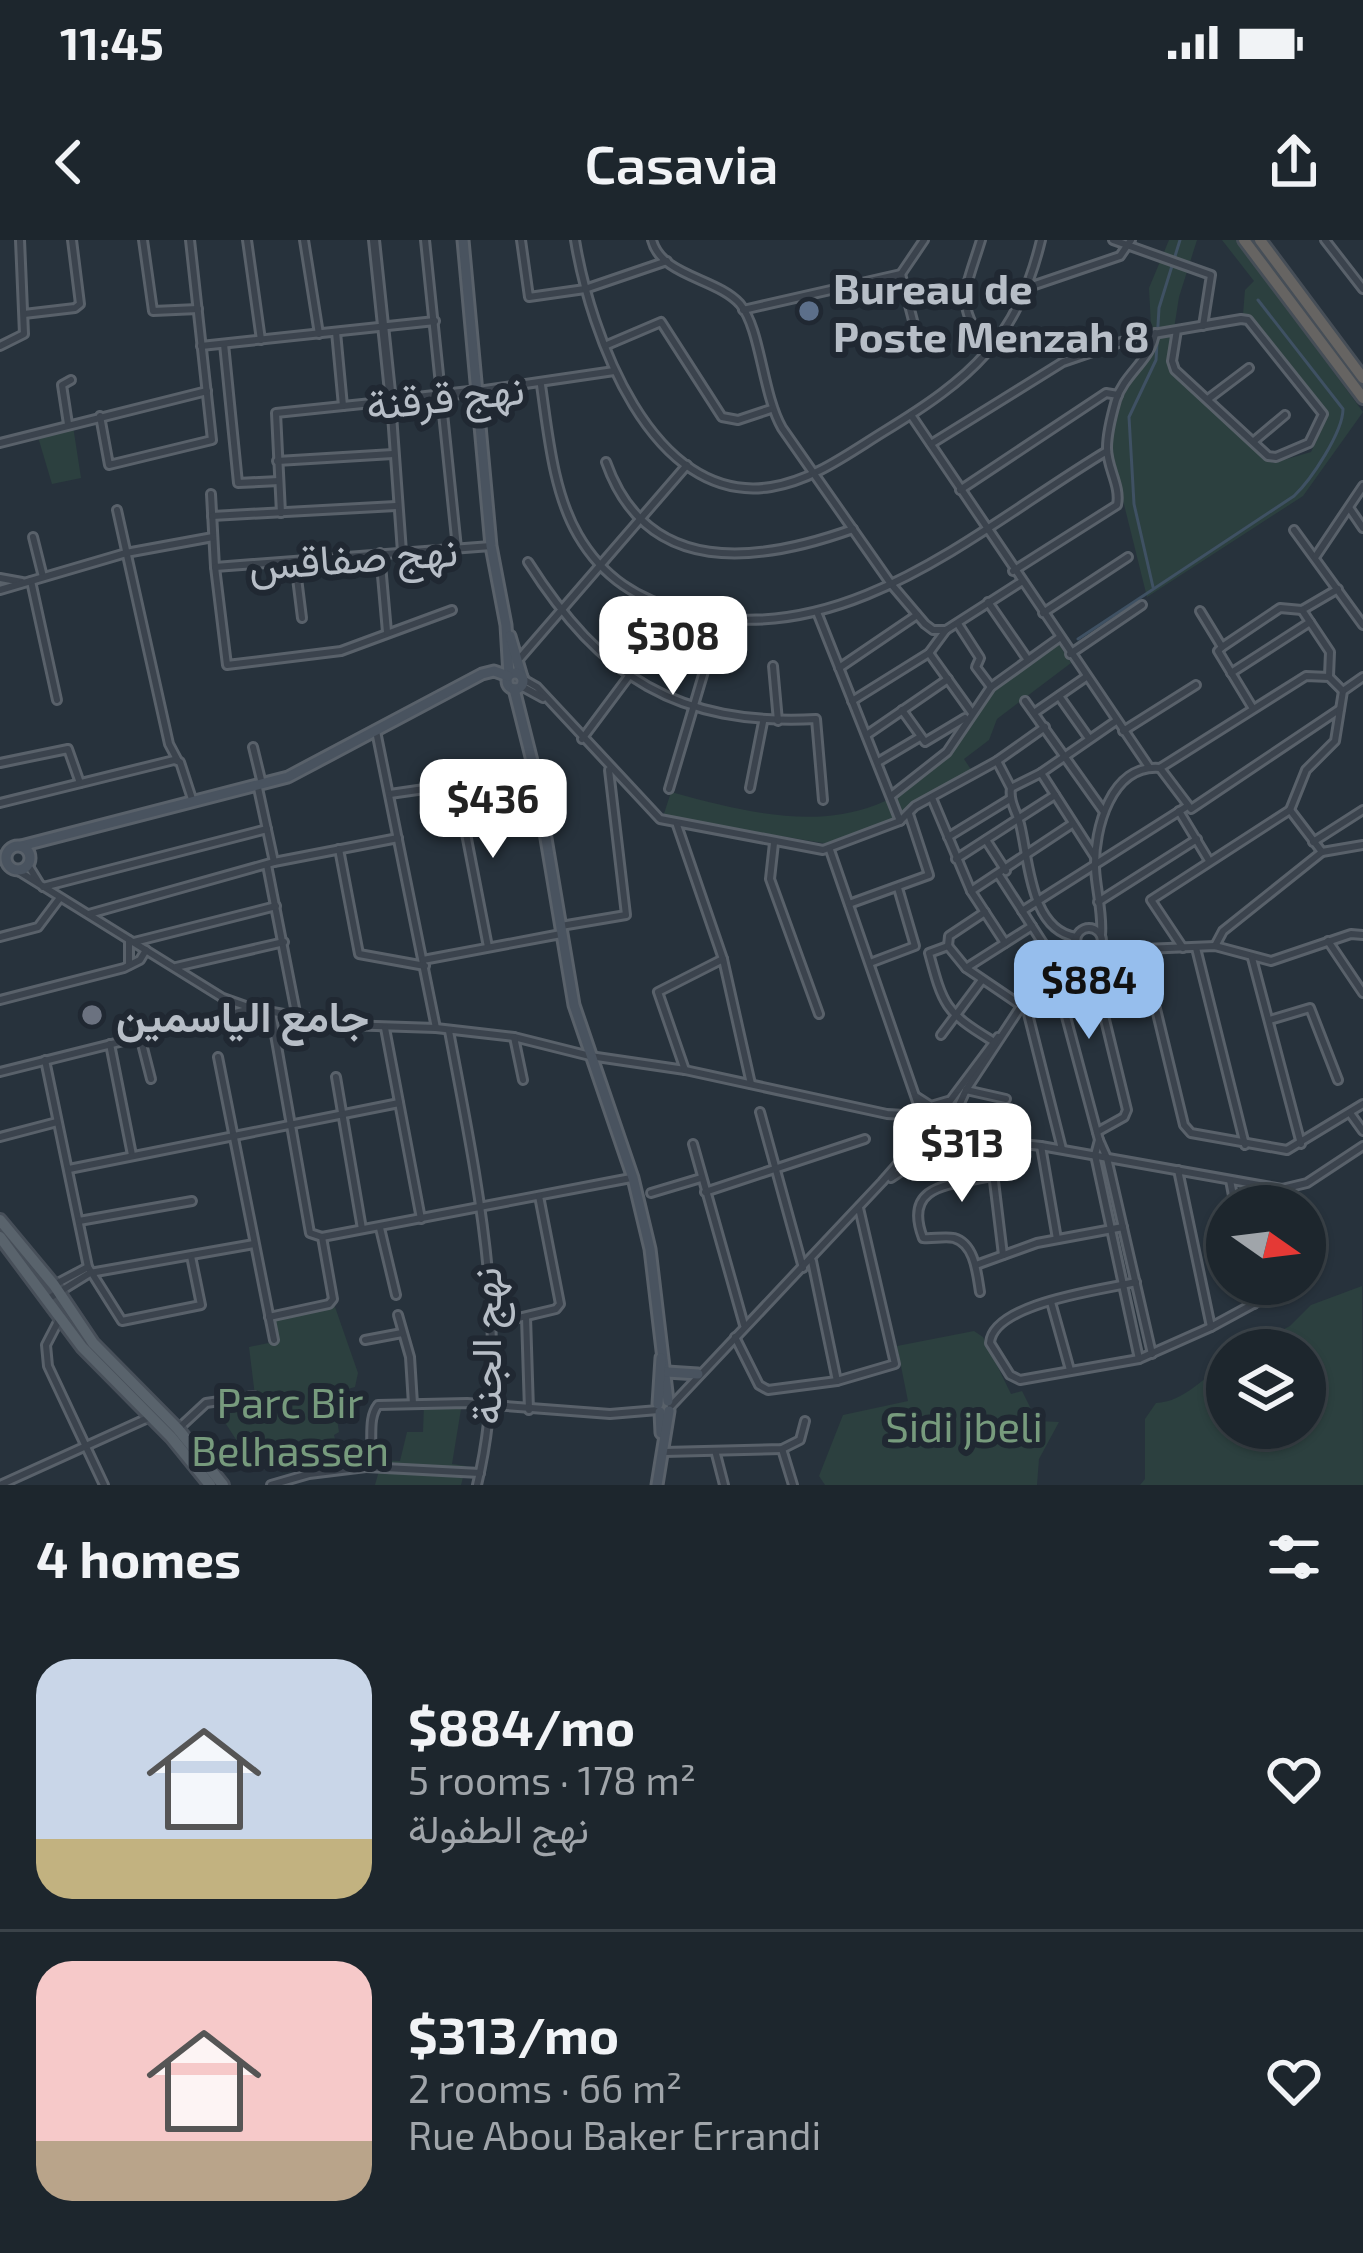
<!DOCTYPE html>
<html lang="en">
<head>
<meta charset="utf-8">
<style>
  :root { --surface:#1d262d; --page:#2a3239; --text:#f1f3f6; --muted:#a0a5aa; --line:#3b4349; --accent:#96beed }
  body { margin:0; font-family:"Exo 2",Vazirmatn,sans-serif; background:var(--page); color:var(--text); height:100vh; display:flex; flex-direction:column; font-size:45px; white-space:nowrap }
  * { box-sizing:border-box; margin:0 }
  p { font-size:39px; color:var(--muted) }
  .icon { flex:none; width:66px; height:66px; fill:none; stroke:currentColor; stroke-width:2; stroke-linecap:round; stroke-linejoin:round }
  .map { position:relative; height:1245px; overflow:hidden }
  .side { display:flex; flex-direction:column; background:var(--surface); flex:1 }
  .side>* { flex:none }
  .needle { width:78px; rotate:104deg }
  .tools { position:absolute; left:1206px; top:945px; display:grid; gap:24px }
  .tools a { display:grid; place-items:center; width:120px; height:120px; border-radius:50%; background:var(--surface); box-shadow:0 3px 9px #0004,0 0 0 3px var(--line); font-size:60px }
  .price { position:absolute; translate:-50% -102px; padding:0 27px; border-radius:24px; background:#fff; color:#222; font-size:39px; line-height:78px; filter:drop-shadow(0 3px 6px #0008) }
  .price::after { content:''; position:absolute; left:50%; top:72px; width:36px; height:27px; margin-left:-18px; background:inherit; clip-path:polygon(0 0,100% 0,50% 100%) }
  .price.selected { background:var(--accent); color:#111 }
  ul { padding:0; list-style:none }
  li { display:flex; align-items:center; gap:36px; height:300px; padding:0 36px }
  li+li { border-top:3px solid var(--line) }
  li span { display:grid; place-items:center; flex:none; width:336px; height:240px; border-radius:36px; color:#555 }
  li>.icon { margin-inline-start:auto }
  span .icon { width:144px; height:144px; fill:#fffc; stroke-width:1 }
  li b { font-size:51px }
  h2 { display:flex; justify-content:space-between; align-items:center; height:144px; padding:0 36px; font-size:51px }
  .status { display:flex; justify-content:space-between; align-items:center; height:84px; padding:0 60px; background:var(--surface); direction:ltr }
  .status svg { height:33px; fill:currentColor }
  header { display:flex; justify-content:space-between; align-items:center; height:156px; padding:0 36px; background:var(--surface); font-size:54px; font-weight:600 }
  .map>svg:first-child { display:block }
</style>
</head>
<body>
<div class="status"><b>11:45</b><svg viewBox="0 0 49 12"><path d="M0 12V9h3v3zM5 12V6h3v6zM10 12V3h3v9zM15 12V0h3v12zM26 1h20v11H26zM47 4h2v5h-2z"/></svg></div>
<header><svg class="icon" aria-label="back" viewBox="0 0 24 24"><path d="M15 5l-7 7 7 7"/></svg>Casavia<svg class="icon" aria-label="share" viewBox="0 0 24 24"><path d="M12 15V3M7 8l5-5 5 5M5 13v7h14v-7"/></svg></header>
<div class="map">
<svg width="1363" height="1245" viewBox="0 0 1363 1245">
  <rect width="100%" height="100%" fill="#27323c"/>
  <!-- green -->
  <g fill="#2c403f">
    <path d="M1169,0H1197L1179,57L1168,127L1273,223L1311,212L1328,176L1251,76L1243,75L1245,50L1254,41L1222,0H1237L1363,172L1303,256L1147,357L1110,208L1121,163L1151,86L1149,48Z"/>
    <path d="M73,186L81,238L52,244L38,197Z"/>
    <path d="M1058,403L1071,423L997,479L989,500L964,519L972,531L908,566L899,578L835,605L663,577L671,552C774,580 865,602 949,515C968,495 977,467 997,447C1014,430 1038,417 1058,403Z"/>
    <path d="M1362,1046L1363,1245H1140L1145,1239V1179L1156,1163C1184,1162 1204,1137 1227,1122V1188H1305V1110H1245L1290,1086L1311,1065Z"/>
    <path d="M335,1067L358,1133L355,1147L333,1153L339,1192L334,1195L340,1222L284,1233L237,1201L213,1164L255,1156L249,1107L278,1101L276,1080Z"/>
    <path d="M974,1091L983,1097L1011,1154L1022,1151L1037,1181L1059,1182L1039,1219L1037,1245H825L819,1236L843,1175L908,1161L897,1106Z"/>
    <path d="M462,1163L452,1224L466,1226L461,1245H375L382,1220L400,1221L407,1192H423L424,1164Z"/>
  </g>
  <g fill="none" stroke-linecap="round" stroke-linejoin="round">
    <!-- stream -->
    <g stroke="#3f5163" stroke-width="3">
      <path d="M1153,347L1134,264L1129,177L1156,120L1159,68L1180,0"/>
      <path d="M1078,399L1294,256C1311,240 1343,192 1343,169L1258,60"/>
    </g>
    <!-- minor casing -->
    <g stroke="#59616a" stroke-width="12">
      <g id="minor">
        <path d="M143,0L153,71L198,69"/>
        <path d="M247,0L261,100"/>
        <path d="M304,0L319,94"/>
        <path d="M425,0L457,308"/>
        <path d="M521,0L529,57L585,49L667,21"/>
        <path d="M575,0C590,92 651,266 771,247C814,240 849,213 885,191C970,139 1017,100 1041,0"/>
        <path d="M652,0C661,36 717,38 740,64C761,89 762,153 782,188L891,344L925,384L933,390H946L1021,342"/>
        <path d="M981,0C964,55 954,62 989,112"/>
        <path d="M1113,0L1211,35L1203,86"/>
        <path d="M1325,0L1363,49"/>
        <path d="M901,34L924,0"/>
        <path d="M1029,47L1120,16L1131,0"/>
        <path d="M743,70L901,34L919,104"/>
        <path d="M24,74L75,68L80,64L72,0"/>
        <path d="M336,92L343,166"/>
        <path d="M224,104L238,243L279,241"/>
        <path d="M607,105L661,82L722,177L738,180L771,169"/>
        <path d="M0,106L24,94L20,0"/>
        <path d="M201,106L435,81"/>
        <path d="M541,145C548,193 553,252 578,295C603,338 638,360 686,372C845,413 980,287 1107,211"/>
        <path d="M478,151L614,131"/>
        <path d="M1208,159L1249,128"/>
        <path d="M911,175L1149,527"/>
        <path d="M100,176L109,225L212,200L190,0"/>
        <path d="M68,184L62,145L71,140"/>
        <path d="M1254,201L1285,175"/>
        <path d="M0,203L207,151"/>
        <path d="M931,204L1063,122L1136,97L1241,79L1248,80L1323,174L1309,203L1276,217L1268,216L1175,130L1172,121L1177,90"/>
        <path d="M277,221L393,214"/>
        <path d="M606,222C647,338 758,323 853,289"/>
        <path d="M960,250L1106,153L1118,155"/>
        <path d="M211,254L215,327L227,425L341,411L452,370"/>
        <path d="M1350,269L1363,288"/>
        <path d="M117,270L169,504L178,521"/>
        <path d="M281,273L276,173L391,161L402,312"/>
        <path d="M212,276L396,266"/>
        <path d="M1294,290L1363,385"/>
        <path d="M33,297L43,337"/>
        <path d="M380,313L387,392"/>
        <path d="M1316,316L1363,246"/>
        <path d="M295,322L302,378"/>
        <path d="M528,322C601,437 678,486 816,479L823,560"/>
        <path d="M215,327L491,306"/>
        <path d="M1013,331L1117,265C1121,246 1107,228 1107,208C1107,193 1112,174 1116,160C1124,134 1152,119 1155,93"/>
        <path d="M0,338L22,342"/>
        <path d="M31,341L57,460"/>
        <path d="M0,350L126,313L213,297"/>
        <path d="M988,362L1028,420"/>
        <path d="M1302,370L1330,412L1329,436"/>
        <path d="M1302,370L1338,349"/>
        <path d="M1200,371L1222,407L1218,411L1252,467"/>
        <path d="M817,372L900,581"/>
        <path d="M1043,373L1128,317"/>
        <path d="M958,384L980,418L976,427L991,447"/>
        <path d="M1222,407L1280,368L1302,370"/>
        <path d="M929,413L972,473"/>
        <path d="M1070,414L1142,365"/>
        <path d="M520,418L687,225"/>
        <path d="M773,426L778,481"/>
        <path d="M839,428L917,375"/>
        <path d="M1231,433L1310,382"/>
        <path d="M523,439L537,447L660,579L823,610L900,581L915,566L997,521L1045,487"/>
        <path d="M521,446L543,458"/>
        <path d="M1059,456L1088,497"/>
        <path d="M852,461L929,413L946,390"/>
        <path d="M1025,461L1104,572"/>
        <path d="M902,470L925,502L965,478"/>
        <path d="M1034,473L1086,437"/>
        <path d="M376,491L436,788"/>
        <path d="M1123,491L1196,445"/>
        <path d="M868,494L948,439"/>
        <path d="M582,499L629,436"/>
        <path d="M253,507L262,544"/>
        <path d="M997,521L1011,548C1009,561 1016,571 1020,584C1029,620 1030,690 1076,697"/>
        <path d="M878,522L920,497"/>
        <path d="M0,523L68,509L80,543"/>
        <path d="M1160,528L1191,569L1340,469"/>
        <path d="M1041,533L1095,617"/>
        <path d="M456,542L488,707"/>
        <path d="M258,548L274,622"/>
        <path d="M750,548L763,482"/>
        <path d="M1011,548L1041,533L1116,481"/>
        <path d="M669,549L719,381"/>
        <path d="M390,554L535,533"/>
        <path d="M891,556L947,512L991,447L1059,398"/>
        <path d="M932,558L971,651L1005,703"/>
        <path d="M0,563L174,520L180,522L193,562"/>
        <path d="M1290,570L1306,530L1335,501L1343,451L1363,437"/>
        <path d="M1290,570L1322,612"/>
        <path d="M1179,571L1208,619"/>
        <path d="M677,585L723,719L751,844"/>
        <path d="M948,597L1010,559"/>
        <path d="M986,600L1006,631"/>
        <path d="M1313,602L1363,570"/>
        <path d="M774,603L770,639L819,774"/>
        <path d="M339,609L359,714L425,726"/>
        <path d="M830,610L923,879"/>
        <path d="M956,619L1055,555"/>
        <path d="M28,625L39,643"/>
        <path d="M267,625L297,778"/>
        <path d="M15,629L223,758L251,768L346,785L436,788L514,797L590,816L685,830L887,874L921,876"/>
        <path d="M999,635L1057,725"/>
        <path d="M43,647L267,589"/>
        <path d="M971,651L1072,584"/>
        <path d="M1098,662L1197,599"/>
        <path d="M849,664L929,635L909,574"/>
        <path d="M1022,671L1186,567"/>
        <path d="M89,674L274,622L398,598"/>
        <path d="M561,686L626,675L609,530"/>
        <circle cx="1089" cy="701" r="13"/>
        <path d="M1101,695C1103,673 1096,650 1095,628C1094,589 1111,524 1160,528L1306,436L1329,437L1343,451"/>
        <path d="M0,697L38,687L59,659"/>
        <path d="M1328,701L1363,753"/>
        <path d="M134,702L276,666"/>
        <path d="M948,706L929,713C943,765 945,772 991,800"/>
        <path d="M948,706L966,728L1019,764"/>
        <path d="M948,706L949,696L985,672"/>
        <path d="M1215,706L1223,691L1322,612L1363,605"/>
        <path d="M1183,708L1151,660L1290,570"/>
        <path d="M1196,708L1245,905"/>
        <path d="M1097,711L1215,706L1271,721L1351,694L1363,695"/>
        <path d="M1142,711L1184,885L1191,893L1287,910L1363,864"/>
        <path d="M1089,714L1127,870L1124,877L1097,892"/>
        <path d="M1252,718L1301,904"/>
        <path d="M423,720L561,694"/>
        <path d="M870,723L915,706L898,648"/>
        <path d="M129,725V700"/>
        <path d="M1057,725L1062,712L1076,699"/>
        <path d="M176,727L284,702"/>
        <path d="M966,728L1032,686"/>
        <path d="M1057,743L1099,900L1107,918L1152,1114"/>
        <path d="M1024,758L1062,909"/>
        <path d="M0,760L124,728L140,720L146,710"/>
        <path d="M1270,780L1310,768L1338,840"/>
        <path d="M385,788L421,979"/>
        <path d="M449,791C476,936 513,1100 477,1245"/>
        <path d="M941,795L982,740"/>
        <path d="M140,796L151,839"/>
        <path d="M514,797L523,840"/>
        <path d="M110,804L132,915"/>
        <path d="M218,817L274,1100"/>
        <path d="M45,820L88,1027L122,1081L201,1065L191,1016"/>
        <path d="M685,830L658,752L723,719"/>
        <path d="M0,832L247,770"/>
        <path d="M336,837L362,989"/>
        <path d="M966,850L1006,859"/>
        <path d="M917,857L931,866L948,861"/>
        <path d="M760,872L803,1028"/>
        <path d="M1350,873L1363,891"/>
        <path d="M923,880L977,899L1041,906L1282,949L1307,943L1363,906"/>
        <path d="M926,892L941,905L973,900"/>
        <path d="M0,897L57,882"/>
        <path d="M989,900L1003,1015"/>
        <path d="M1099,900L1095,915L1139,1119"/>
        <path d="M693,904L744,1085"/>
        <path d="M1041,906L1057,999"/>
        <path d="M69,929L399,863"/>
        <path d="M1178,930L1211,1087"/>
        <path d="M891,938L941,905L966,850L1039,739L1057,725L1086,714"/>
        <path d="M1230,940L1235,966"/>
        <path d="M1286,949L1291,966"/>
        <path d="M705,952L865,899"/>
        <path d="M651,953L701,938"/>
        <path d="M79,981L192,961"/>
        <path d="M380,988L396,1055"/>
        <path d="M322,997L631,938"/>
        <path d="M1305,1006L1316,1027L1305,1036"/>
        <path d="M812,1021L837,1141"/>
        <path d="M976,1025L1037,1003L1123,987"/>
        <path d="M1136,1042C1102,1050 993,1063 990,1103L1010,1135L1020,1140L1139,1119L1211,1087L1290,1044"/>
        <path d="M1250,1044L1254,1064"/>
        <path d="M54,1045L88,1027"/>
        <path d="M980,1052C977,1034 975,1004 954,998C945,996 932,999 923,998C902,943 952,945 993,936"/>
        <path d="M48,1059L90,1033L254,1004"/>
        <path d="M1051,1062L1070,1130"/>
        <path d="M398,1075L410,1117L413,1164"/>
        <path d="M269,1077L329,1064L333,1059L322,997L310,993L271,772"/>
        <path d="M526,1077L529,1170"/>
        <path d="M60,1078L46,1105L48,1126L104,1245"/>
        <path d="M489,1085L556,1069L560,1064L539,956"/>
        <path d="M735,1097L759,1145L768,1150L837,1141L895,1124L859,968"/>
        <path d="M365,1100L402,1093"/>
        <path d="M671,1166L882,942L932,885L998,797"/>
        <path d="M178,1189L206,1163L254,1156"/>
        <path d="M782,1209L793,1245"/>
        <path d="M664,1212L782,1209L800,1200L805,1181"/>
        <path d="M716,1214L724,1245"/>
        <path d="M366,1227L480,1233"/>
        <path d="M0,1245L150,1177"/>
        <path d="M271,1245L309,1234L366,1227C377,1208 365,1182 378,1165L467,1163L610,1174L658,1170"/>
      </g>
    </g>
    <!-- tertiary casing -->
    <g stroke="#59616a" stroke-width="14">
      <path id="tertiary" d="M374,0L391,161L478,151"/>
    </g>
    <!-- secondary casing -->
    <g stroke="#59616a" stroke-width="15">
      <g id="secondary">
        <path d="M463,0L491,306L506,385L509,435"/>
        <path d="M510,396L522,437"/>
        <circle cx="515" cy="441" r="8"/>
        <path d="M514,449L535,533L574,765L633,938L650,1009L668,1161"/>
        <path d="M21,606L288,537L482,434L494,431L508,436"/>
        <circle cx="18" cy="618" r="12"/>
        <path d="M667,1132L698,1134"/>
        <path d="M658,1164L661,1118"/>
        <path d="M660,1172L661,1193"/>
        <path d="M657,1245L669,1171"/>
      </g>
    </g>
    <!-- primary casing -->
    <g stroke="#474f59" stroke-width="16">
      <g id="primary">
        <path d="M0,980L54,1045L93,1103L178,1189L223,1245"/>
        <path d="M0,997L82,1107L171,1197L210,1245"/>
      </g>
    </g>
    <!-- trunk casing -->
    <g stroke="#464e57" stroke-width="16">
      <g id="trunk">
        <path d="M1244,0L1363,158"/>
        <path d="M1260,0L1363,138"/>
      </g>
    </g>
    <!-- minor -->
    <use href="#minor" stroke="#3b434d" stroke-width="6"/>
    <!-- tertiary -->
    <use href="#tertiary" stroke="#3b434d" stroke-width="8"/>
    <!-- secondary -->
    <use href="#secondary" stroke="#49535f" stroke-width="9"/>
    <!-- primary -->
    <use href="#primary" stroke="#59636c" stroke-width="10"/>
    <!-- trunk -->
    <use href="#trunk" stroke="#666462" stroke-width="10"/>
  </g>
  <!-- markers -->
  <circle fill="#5c6f8a" stroke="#202832" stroke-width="4.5" cx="809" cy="71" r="12"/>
  <circle fill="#6b7280" stroke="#202832" stroke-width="4.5" cx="92" cy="775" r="12"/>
  <g text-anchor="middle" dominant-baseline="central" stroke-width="12" stroke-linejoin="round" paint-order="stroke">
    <!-- poi labels -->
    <g font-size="42" font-weight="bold" fill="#b7bec7" stroke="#202832" text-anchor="start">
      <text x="833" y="47">Bureau de<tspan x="833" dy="48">Poste Menzah 8</tspan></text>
      <text x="116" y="775">جامع الياسمين</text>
    </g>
    <!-- street labels -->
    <g font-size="42" fill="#b7bec7" stroke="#202832">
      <text transform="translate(445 155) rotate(-6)">نهج قرقنة</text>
      <text transform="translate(353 316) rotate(-4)">نهج صفاقس</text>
      <text transform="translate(484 1106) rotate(-90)">نهج الجنة</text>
    </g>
    <!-- park labels -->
    <g font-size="42" fill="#779b7d" stroke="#202832">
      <text x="290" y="1161">Parc Bir<tspan x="290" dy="48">Belhassen</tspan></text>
      <text x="964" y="1185">Sidi jbeli</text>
    </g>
  </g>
</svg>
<div class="tools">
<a><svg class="needle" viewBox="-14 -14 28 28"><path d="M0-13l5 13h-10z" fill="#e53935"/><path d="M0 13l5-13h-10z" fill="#a0a5aa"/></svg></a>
<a><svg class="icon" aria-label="layers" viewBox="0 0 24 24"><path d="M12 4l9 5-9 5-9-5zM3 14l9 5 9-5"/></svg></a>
</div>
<b class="price" style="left:673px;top:458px">$308</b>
<b class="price" style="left:493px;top:621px">$436</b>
<b class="price selected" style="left:1089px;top:802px">$884</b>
<b class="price" style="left:962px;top:965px">$313</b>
</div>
<section class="side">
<h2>4 homes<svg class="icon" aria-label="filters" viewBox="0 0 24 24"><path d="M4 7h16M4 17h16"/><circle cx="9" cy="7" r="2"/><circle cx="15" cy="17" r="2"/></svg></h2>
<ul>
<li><span style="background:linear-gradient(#c9d6e8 75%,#c2b280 0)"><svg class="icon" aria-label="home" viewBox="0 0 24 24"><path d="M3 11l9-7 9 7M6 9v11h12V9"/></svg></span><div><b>$884/mo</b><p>5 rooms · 178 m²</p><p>نهج الطفولة</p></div><svg class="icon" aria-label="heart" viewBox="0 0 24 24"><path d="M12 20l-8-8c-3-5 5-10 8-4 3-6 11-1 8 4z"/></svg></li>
<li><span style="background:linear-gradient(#f6c9c9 75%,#b9a48a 0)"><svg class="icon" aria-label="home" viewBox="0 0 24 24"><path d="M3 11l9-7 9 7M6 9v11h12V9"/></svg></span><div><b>$313/mo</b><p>2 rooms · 66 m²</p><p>Rue Abou Baker Errandi</p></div><svg class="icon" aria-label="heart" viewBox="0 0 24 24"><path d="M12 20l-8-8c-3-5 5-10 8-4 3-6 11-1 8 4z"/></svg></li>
</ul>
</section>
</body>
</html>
